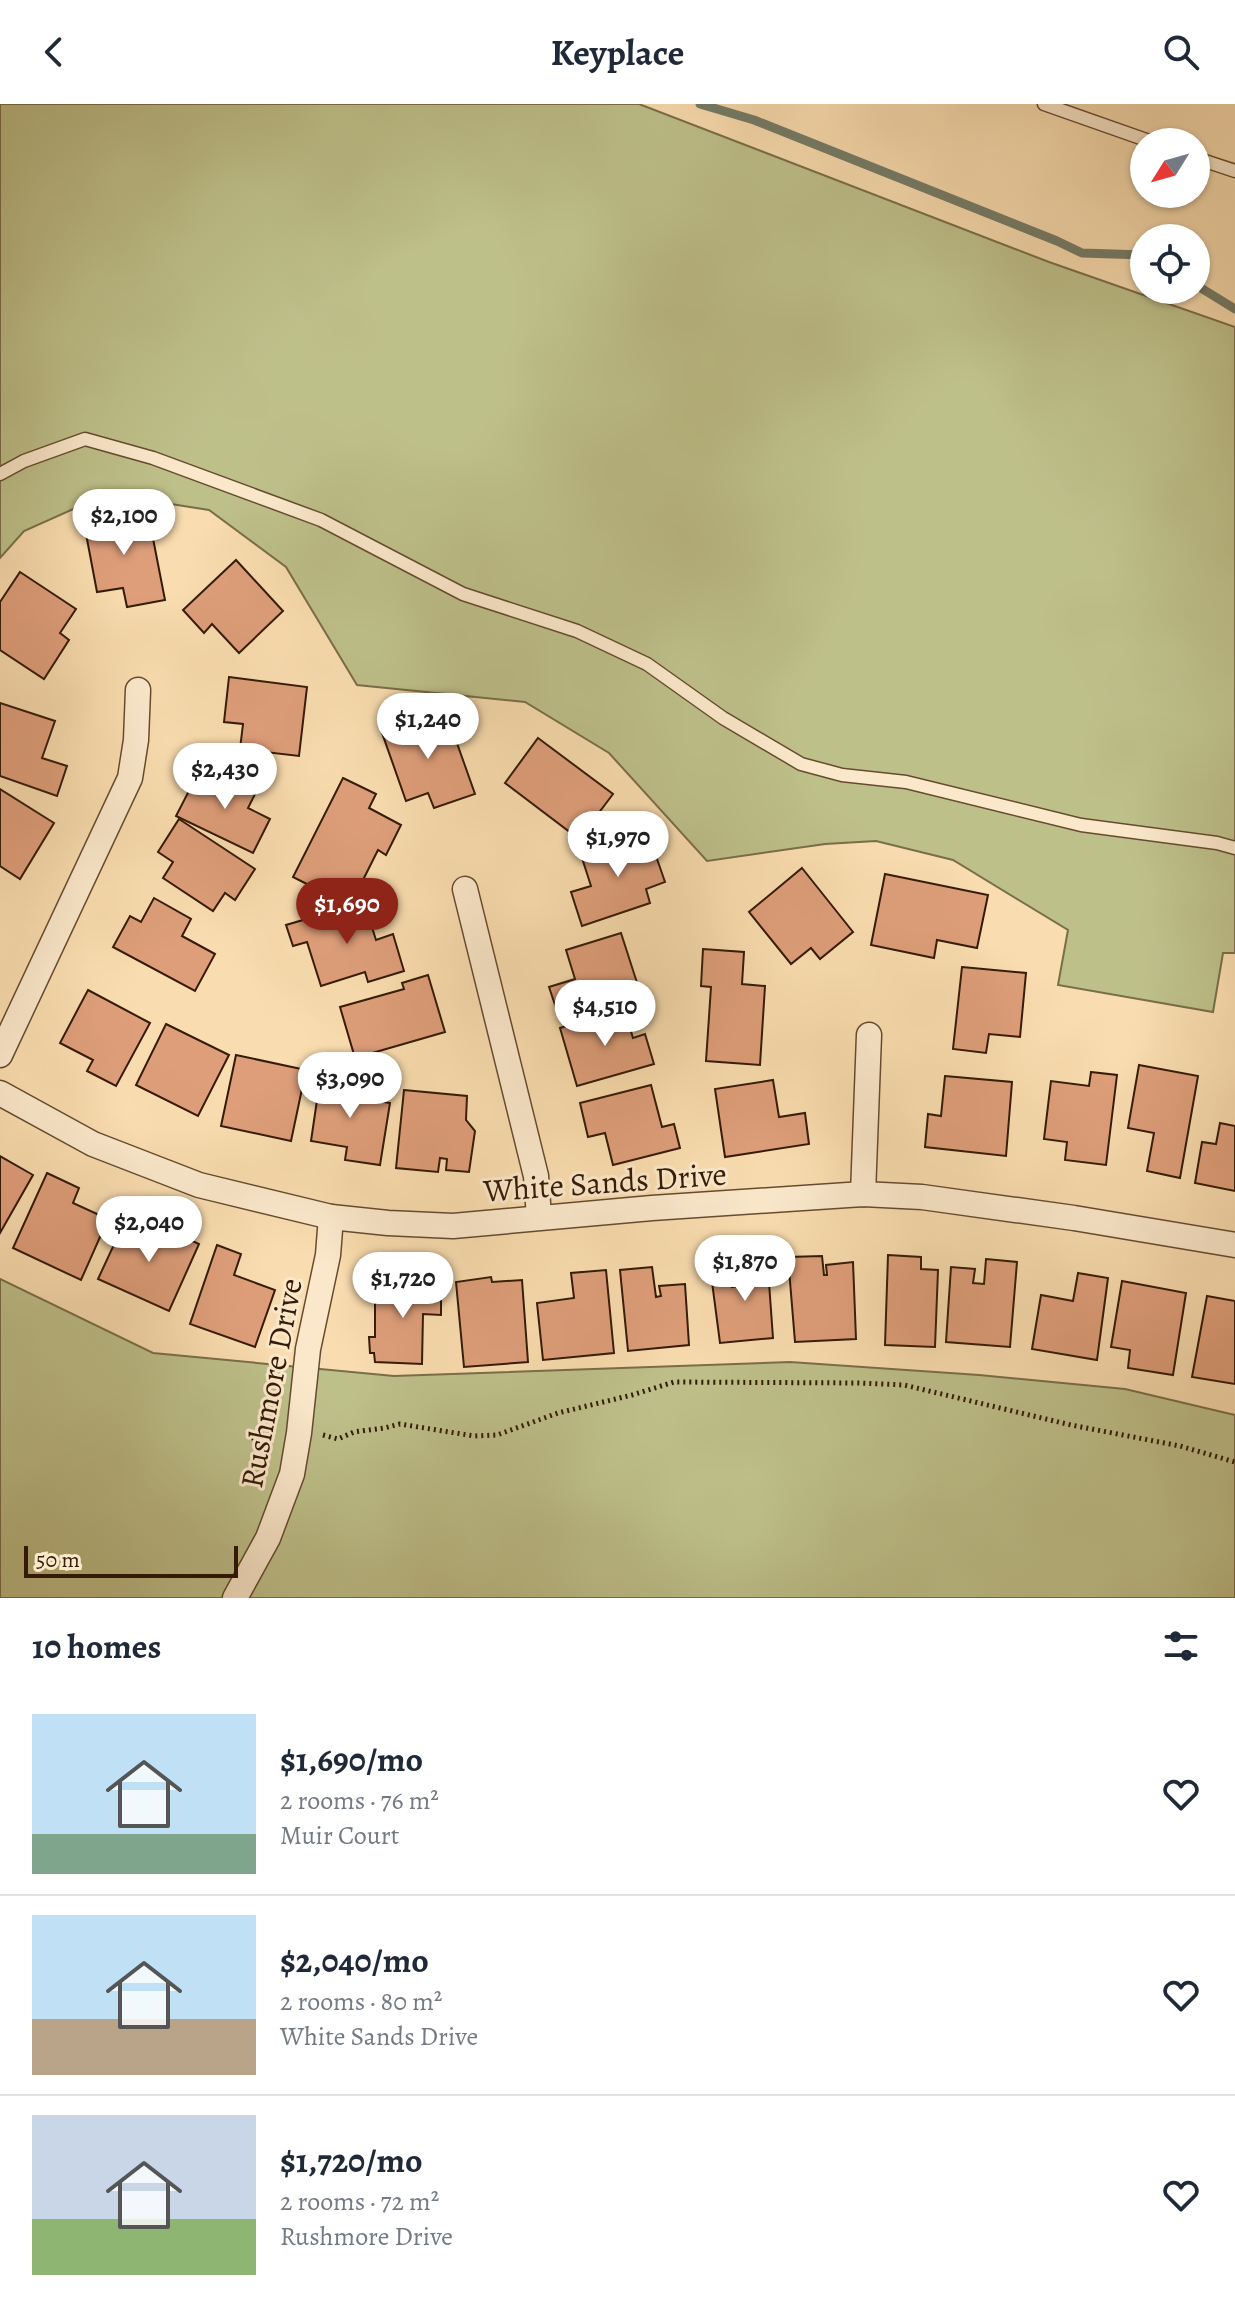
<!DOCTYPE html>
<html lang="en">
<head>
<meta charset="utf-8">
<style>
  :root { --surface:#fff; --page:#f2f2f3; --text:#1f2937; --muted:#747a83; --line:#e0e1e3; --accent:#8f2418 }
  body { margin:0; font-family:Alegreya,serif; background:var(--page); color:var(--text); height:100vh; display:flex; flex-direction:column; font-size:30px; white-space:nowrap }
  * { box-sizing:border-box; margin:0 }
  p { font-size:26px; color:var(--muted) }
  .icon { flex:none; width:44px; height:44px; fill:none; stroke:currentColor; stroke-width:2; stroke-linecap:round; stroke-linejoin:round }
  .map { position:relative; height:1494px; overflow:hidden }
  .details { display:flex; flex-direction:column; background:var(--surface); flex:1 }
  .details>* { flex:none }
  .needle { width:52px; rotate:233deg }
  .fabs { position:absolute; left:1130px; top:24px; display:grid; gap:16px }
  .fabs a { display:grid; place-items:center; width:80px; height:80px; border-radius:50%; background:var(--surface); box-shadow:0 2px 6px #0004; font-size:40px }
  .scale { position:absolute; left:24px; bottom:20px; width:214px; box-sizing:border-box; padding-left:8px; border:4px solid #351b06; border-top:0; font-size:22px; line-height:28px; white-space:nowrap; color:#351b06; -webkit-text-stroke:6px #fbe8cb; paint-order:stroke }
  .price { position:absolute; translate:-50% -68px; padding:0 18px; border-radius:28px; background:#fff; color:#222; font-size:26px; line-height:52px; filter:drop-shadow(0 2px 4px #0008) }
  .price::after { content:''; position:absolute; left:50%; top:48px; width:24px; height:18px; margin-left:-12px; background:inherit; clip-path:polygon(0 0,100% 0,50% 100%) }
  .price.selected { background:var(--accent); color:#fff }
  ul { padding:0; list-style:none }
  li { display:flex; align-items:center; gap:24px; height:200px; padding:0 32px }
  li+li { border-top:2px solid var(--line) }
  li span { display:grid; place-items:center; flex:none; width:224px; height:160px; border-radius:0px; color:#555 }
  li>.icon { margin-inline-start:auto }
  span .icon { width:96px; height:96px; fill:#fffc; stroke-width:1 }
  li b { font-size:34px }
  h2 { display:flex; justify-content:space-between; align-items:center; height:96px; padding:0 32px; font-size:34px }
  header { display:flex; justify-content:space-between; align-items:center; height:104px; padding:0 32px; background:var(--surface); font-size:36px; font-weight:700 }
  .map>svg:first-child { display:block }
</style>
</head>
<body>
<header><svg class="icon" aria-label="back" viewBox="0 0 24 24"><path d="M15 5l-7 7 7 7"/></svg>Keyplace<svg class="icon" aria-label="search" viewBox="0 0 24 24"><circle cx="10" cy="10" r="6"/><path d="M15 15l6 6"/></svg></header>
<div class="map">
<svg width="1235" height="1494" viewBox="0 0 1235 1494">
  <rect width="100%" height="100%" fill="#f9dcaf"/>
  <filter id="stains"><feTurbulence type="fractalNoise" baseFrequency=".0025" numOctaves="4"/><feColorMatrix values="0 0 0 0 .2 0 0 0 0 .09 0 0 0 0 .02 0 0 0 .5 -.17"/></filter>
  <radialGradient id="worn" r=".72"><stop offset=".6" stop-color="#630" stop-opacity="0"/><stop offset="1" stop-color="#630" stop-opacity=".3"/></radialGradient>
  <!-- grass -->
  <g fill="#bec08a" stroke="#7a6e48" stroke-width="2">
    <path d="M0,0H639L1049,158L1235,223V849H1223L1213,908L1058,881L1068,826L953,756L876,737L825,740L707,757L609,649L525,598L357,581L286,463L209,406L107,390L24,427L0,454Z"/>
    <path d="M0,1175L153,1249L394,1272L790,1258L979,1271L1125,1285L1235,1311V1494H0Z"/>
  </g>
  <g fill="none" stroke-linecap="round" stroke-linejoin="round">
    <!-- stream -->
    <g stroke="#747c68" stroke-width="9">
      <path d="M700,0L754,16L1057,137L1082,149L1144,151"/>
      <path d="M1196,181L1235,205"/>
    </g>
  </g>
  <!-- building -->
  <g fill="#de9e7a" stroke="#351b06" stroke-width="2">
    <path d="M123,406L125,418L149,414L165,496L127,503L123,484L97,488L83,414Z"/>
    <path d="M236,456L283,507L239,549L212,520L204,529L183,506Z"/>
    <path d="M20,468L76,505L60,529L69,536L44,575L0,546V498Z"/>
    <path d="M229,573L307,583L299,652L240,645L243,620L224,618Z"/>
    <path d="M0,599L55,617L42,654L67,662L57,692L0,672Z"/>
    <path d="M447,611L475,690L434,704L428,689L406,697L381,626L412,615L414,622Z"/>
    <path d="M538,634L613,690L579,735L505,679Z"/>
    <path d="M213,664L257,686L248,704L270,715L253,749L176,712L193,679L203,684Z"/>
    <path d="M343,674L376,690L369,704L401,721L386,751L378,746L350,802L293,773Z"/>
    <path d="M0,685L54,719L20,775L0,762Z"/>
    <path d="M179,715L255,765L235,796L225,789L213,807L163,774L173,758L158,748Z"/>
    <path d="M648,729L665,778L646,785L650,799L582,822L571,788L591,782L581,751Z"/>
    <path d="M802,764L853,828L820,855L811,844L791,860L749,808Z"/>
    <path d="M885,770L988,791L977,844L937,836L934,854L871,841Z"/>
    <path d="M154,794L191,815L182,832L215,850L195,887L113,843L130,812L141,818Z"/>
    <path d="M364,798L376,836L393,830L404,867L368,878L365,868L321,882L307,838L293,842L286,821Z"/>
    <path d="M621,829L640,888L559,913L549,883L575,875L566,846Z"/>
    <path d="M703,845L744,848L742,880L765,882L760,961L706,957L711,883L701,882Z"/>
    <path d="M962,863L1026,869L1020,933L989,930L986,949L953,945Z"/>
    <path d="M428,871L445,928L355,954L340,903L404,885L402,879Z"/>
    <path d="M88,886L150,919L116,982L87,967L93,956L60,939Z"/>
    <path d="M624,905L633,934L645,930L654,960L577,982L560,924Z"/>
    <path d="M166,920L229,951L198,1012L136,981Z"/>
    <path d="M236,951L306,966L291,1037L221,1022Z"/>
    <path d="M1139,961L1198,972L1180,1074L1147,1067L1154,1029L1128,1024Z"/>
    <path d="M1091,968L1117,971L1106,1061L1065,1056L1067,1038L1044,1035L1051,977L1089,982Z"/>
    <path d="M321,969L355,974L352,993L390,999L380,1061L345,1056L347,1043L311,1037Z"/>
    <path d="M945,972L1012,978L1006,1052L925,1043L928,1010L941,1012Z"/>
    <path d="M773,976L779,1013L805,1009L809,1040L725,1053L715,985Z"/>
    <path d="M651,981L662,1023L674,1020L680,1044L613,1061L605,1029L588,1033L580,999Z"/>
    <path d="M404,986L467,992L466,1016L475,1027L469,1068L446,1066L447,1055L440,1054L438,1068L396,1064Z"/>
    <path d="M1220,1019L1235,1022V1087L1195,1079L1202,1038L1216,1040Z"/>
    <path d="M0,1052L33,1071L0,1129Z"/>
    <path d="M47,1069L79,1084L73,1099L108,1115L81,1176L13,1144Z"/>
    <path d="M124,1119L153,1132L158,1121L199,1140L169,1207L98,1175Z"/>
    <path d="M217,1141L241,1150L234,1171L275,1186L255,1243L190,1220Z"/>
    <path d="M767,1151L773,1234L720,1239L712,1178L730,1176L732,1183L738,1182L735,1154Z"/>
    <path d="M888,1151L921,1153V1165L938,1166L935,1243L885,1241Z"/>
    <path d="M822,1152L824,1171H827L826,1161L853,1158L856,1235L795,1238L788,1153Z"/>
    <path d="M986,1155L1017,1158L1010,1243L946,1238L951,1163L975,1165L973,1179L984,1180Z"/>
    <path d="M652,1163L656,1193L661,1192L659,1182L685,1180L689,1241L628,1247L620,1166Z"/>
    <path d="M606,1166L614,1249L543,1256L537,1199L574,1194L571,1169Z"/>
    <path d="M1078,1169L1108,1174L1097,1256L1032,1245L1041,1191L1073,1197Z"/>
    <path d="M491,1173L492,1178L522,1176L528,1258L464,1263L456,1178Z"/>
    <path d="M406,1174L441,1177V1211L423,1210L422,1260L375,1258L374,1249H370L369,1233H375V1182L407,1181Z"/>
    <path d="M1122,1177L1186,1189L1173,1271L1128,1264L1130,1246L1111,1243Z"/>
    <path d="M1207,1192L1235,1197V1280L1192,1273Z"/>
  </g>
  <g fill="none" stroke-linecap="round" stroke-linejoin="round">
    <!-- lane casing -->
    <g stroke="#664b30" stroke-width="15">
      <g id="lane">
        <path d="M1044,0L1152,38"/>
        <path d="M1196,54L1235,67"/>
        <path d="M0,370L24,357L85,335L153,354L321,416L463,490L577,527L647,560L723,614L801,660L842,671L906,678L1081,721L1217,739L1235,744"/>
      </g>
    </g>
    <!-- street casing -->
    <g stroke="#664b30" stroke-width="27">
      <g id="street">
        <path d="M465,785L536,1072L539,1113"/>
        <path d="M0,951L130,674L136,636L138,586"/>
        <path d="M0,989L93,1040L199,1081L331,1113L388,1119L453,1122L652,1104L863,1090L922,1093L1074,1114L1235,1141"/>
        <path d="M863,1090L869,931"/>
        <path d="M235,1494L268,1434L292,1370L299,1329L308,1245L328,1151L331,1113"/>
      </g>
    </g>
    <!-- path -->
    <g stroke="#351b06" stroke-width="5" stroke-dasharray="2 4" stroke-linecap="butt">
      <path d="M323,1331L338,1335L354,1328L384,1324L400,1320L474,1332L497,1331L558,1309L632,1291L674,1278L859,1279L904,1281L1071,1321L1180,1342L1235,1358"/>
      <path d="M251,1334L274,1328"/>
    </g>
    <!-- lane -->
    <use href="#lane" stroke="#fbe8cb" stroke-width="12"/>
    <!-- street -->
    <use href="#street" stroke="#fbe8cb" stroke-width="24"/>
  </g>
  <g text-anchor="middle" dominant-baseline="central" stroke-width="6" stroke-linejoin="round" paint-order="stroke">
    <!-- street labels -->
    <g font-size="32" fill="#351b06" stroke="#fbe8cb">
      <text transform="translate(605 1078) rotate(-4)">White Sands Drive</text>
      <text transform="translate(271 1279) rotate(-79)">Rushmore Drive</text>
    </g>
  </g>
  <rect width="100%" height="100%" filter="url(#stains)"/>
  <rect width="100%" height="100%" fill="url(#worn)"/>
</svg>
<div class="fabs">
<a><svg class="needle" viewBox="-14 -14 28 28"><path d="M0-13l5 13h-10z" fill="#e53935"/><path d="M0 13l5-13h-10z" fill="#747a83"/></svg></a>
<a><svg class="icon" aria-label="locate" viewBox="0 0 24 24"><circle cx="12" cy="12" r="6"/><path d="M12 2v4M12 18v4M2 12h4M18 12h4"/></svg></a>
</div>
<div class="scale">50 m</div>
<b class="price" style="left:124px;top:453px">$2,100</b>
<b class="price" style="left:428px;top:657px">$1,240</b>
<b class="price" style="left:225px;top:707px">$2,430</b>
<b class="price" style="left:618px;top:775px">$1,970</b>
<b class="price selected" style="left:347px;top:842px">$1,690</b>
<b class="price" style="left:605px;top:944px">$4,510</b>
<b class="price" style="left:350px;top:1016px">$3,090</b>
<b class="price" style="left:149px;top:1160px">$2,040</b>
<b class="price" style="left:745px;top:1199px">$1,870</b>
<b class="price" style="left:403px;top:1216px">$1,720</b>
</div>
<section class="details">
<h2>10 homes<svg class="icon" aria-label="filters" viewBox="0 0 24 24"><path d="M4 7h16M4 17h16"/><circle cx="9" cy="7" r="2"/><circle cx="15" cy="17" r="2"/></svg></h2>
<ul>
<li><span style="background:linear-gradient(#bfe0f5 75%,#7fa58c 0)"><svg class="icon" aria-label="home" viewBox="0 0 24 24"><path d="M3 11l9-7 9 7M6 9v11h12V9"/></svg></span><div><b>$1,690/mo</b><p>2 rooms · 76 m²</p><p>Muir Court</p></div><svg class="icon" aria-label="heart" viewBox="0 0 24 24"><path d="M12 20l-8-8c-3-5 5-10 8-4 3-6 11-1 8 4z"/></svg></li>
<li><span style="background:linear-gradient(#bfe0f5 65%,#b9a48a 0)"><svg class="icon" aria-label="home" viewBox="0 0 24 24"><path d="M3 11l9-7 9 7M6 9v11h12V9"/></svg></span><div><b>$2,040/mo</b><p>2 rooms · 80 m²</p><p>White Sands Drive</p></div><svg class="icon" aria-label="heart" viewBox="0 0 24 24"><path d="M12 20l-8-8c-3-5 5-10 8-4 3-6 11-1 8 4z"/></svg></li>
<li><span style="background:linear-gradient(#c9d6e8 65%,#8fb573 0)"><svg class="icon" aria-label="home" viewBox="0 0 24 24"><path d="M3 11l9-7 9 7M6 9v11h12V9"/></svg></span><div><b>$1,720/mo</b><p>2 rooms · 72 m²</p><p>Rushmore Drive</p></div><svg class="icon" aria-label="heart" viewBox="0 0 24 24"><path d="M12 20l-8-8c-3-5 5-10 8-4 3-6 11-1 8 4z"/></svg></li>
</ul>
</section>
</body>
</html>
